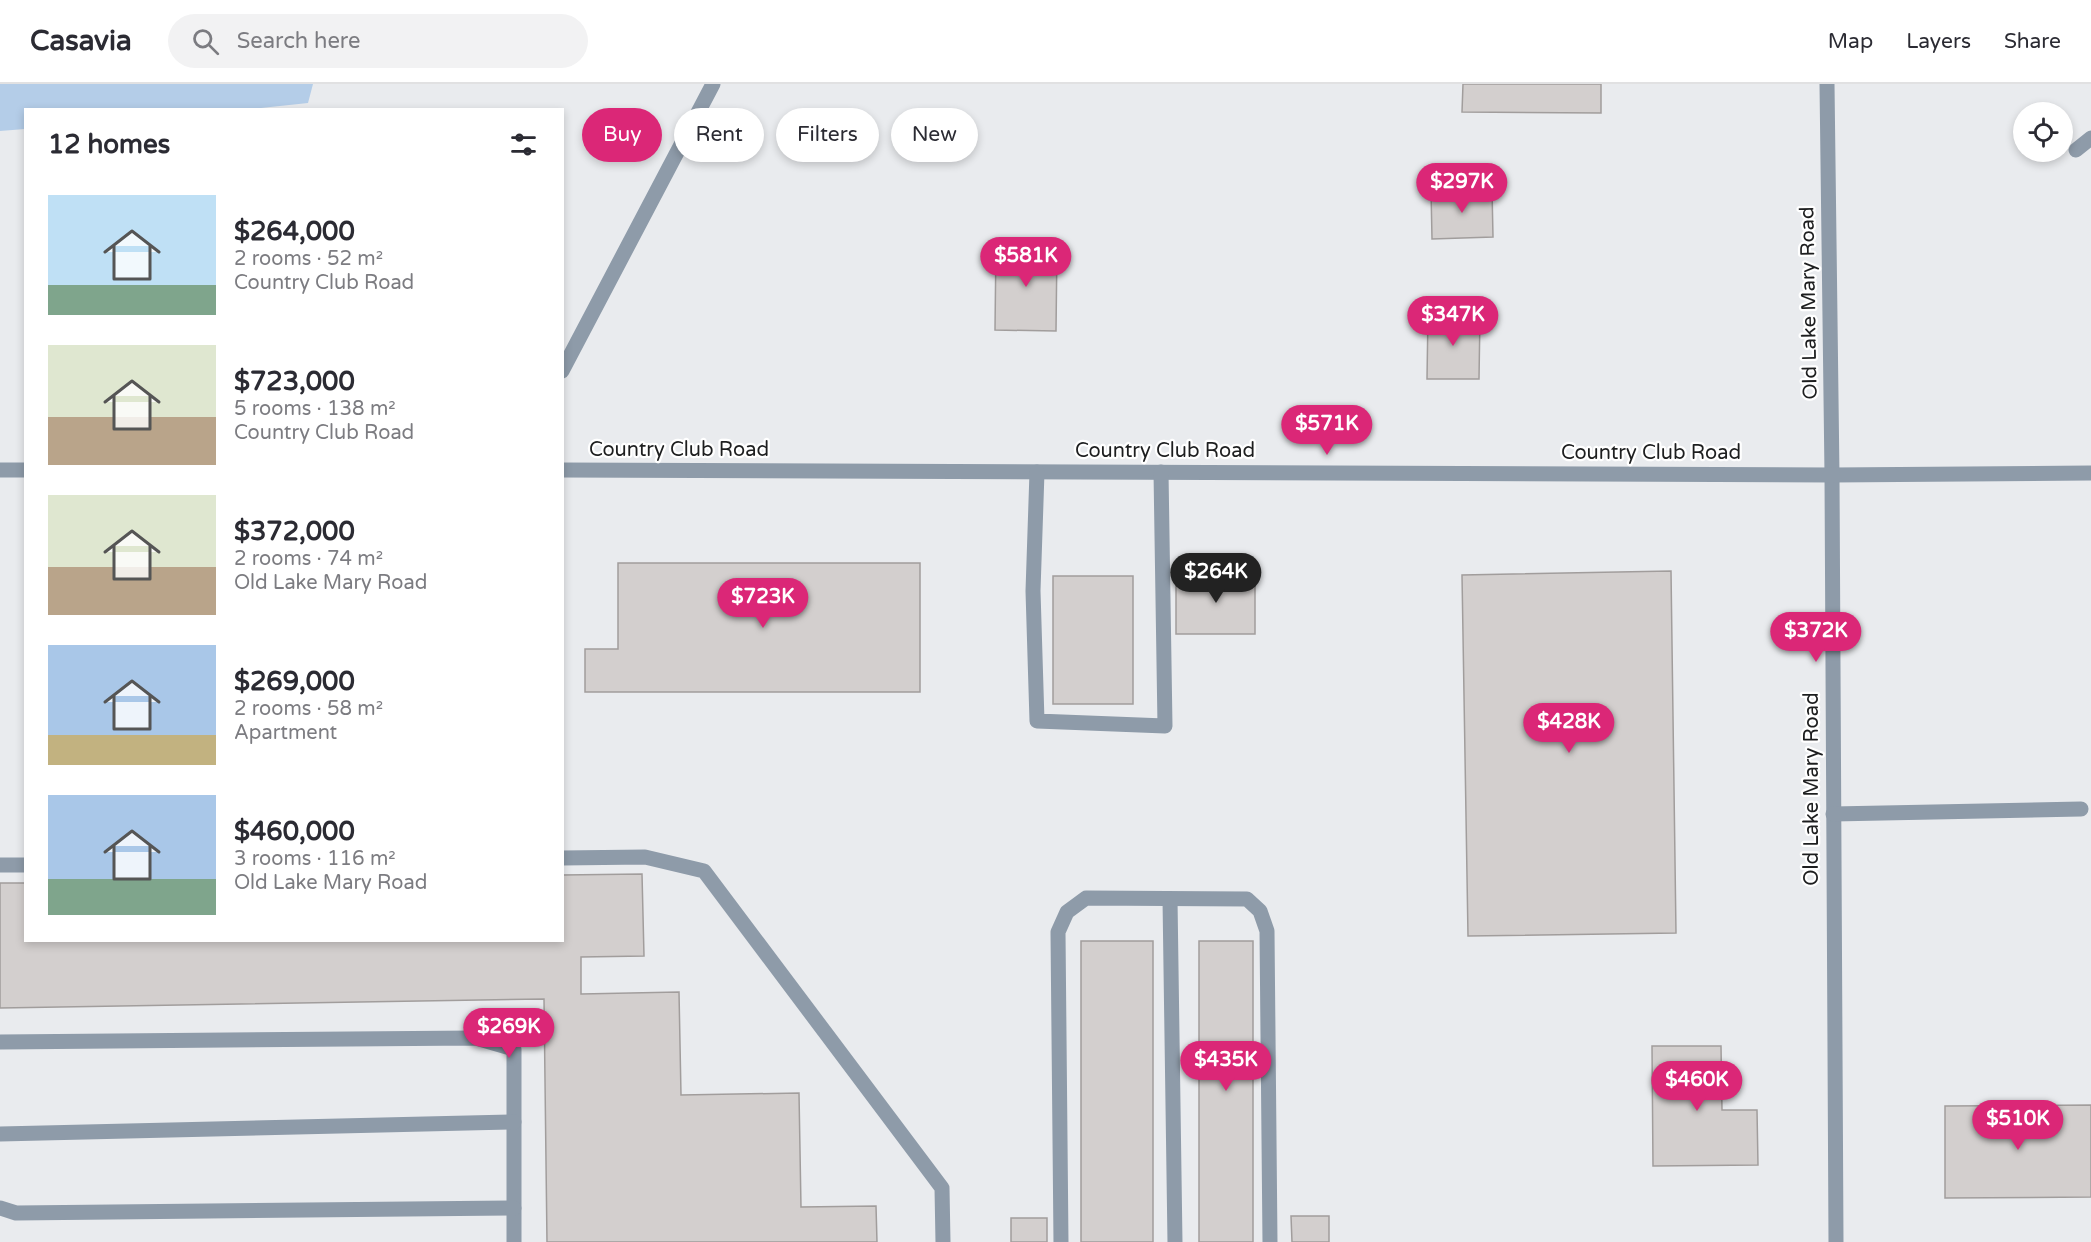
<!DOCTYPE html>
<html lang="en">
<head>
<meta charset="utf-8">
<style>
  :root { --surface:#fff; --page:#f2f2f3; --text:#2b2b33; --muted:#7c7c81; --line:#e1e1e2; --accent:#db2777 }
  body { margin:0; font-family:"Varela Round",sans-serif; background:var(--page); color:var(--text); height:100vh; display:flex; flex-direction:column; font-size:22px; white-space:nowrap }
  * { box-sizing:border-box; margin:0 }
  p { font-size:20px; color:var(--muted) }
  .icon { flex:none; width:33px; height:33px; fill:none; stroke:currentColor; stroke-width:2; stroke-linecap:round; stroke-linejoin:round }
  .map { position:relative; flex:1; overflow:hidden }
  .drawer { position:absolute; left:24px; top:24px; width:540px; height:834px; display:flex; flex-direction:column; background:var(--surface); border-radius:0px; box-shadow:0 3px 9px #0003 }
  .drawer>* { flex:none }
  .top-card { position:absolute; left:582px; top:24px; width:570px; height:54px; display:flex; gap:12px }
  .tools { position:absolute; left:2013px; top:18px; display:grid; gap:12px }
  .tools a { display:grid; place-items:center; width:60px; height:60px; border-radius:50%; background:var(--surface); box-shadow:0 3px 9px #0003; font-size:30px }
  .price { position:absolute; translate:-50% -51px; padding:0 14px; border-radius:21px; background:var(--accent); color:#fff; font-size:20px; line-height:39px; filter:drop-shadow(0 2px 3px #0008) }
  .price::after { content:''; position:absolute; left:50%; top:36px; width:18px; height:14px; margin-left:-9px; background:inherit; clip-path:polygon(0 0,100% 0,50% 100%) }
  .price.current { background:#222; color:#fff }
  ul { padding:0; list-style:none }
  li { display:flex; align-items:center; gap:18px; height:150px; padding:0 24px }
  li span { display:grid; place-items:center; flex:none; width:168px; height:120px; border-radius:0px; color:#555 }
  li>.icon { margin-inline-start:auto }
  span .icon { width:72px; height:72px; fill:#fffc; stroke-width:1 }
  li b { font-size:26px }
  h2 { display:flex; justify-content:space-between; align-items:center; height:72px; padding:0 24px; font-size:26px }
  .chip { padding:0 21px; border-radius:27px; background:var(--surface); box-shadow:0 3px 9px #0003; font-size:21px; line-height:54px }
  .chip.current { background:var(--accent); color:#fff }
  header { display:flex; align-items:center; gap:36px; box-sizing:border-box; height:84px; padding:0 30px; background:var(--surface); border-bottom:2px solid var(--line) }
  header strong { font-size:28px }
  nav { display:flex; gap:33px; margin-inline-start:auto; font-size:21px }
  .search { width:420px; height:54px; background:var(--page); display:flex; align-items:center; gap:15px; box-sizing:border-box; padding:0 21px; border-radius:33px; color:var(--muted); font-size:22px }
  .map>svg:first-child { display:block }
</style>
</head>
<body>
<header>
<strong>Casavia</strong>
<div class="search"><svg class="icon" aria-label="search" viewBox="0 0 24 24"><circle cx="10" cy="10" r="6"/><path d="M15 15l6 6"/></svg>Search here</div>
<nav><a>Map</a><a>Layers</a><a>Share</a></nav>
</header>
<div class="map">
<svg width="2091" height="1158" viewBox="0 0 2091 1158">
  <rect width="100%" height="100%" fill="#e9ebee"/>
  <!-- green -->
  <path fill="#b4cde8" d="M0,0H313L308,19L241,26H26L25,45L0,47Z"/>
  <!-- building -->
  <g fill="#d3cfce" stroke="#a19d9c" stroke-width="1.5">
    <path d="M1463,0H1601V29L1462,28Z"/>
    <path d="M1492,105L1493,153L1432,155L1431,106Z"/>
    <path d="M996,160L1057,161L1056,247L995,246Z"/>
    <path d="M1428,230L1480,231L1479,295H1427Z"/>
    <path d="M618,479H920V608H585V565H618Z"/>
    <path d="M1671,487L1676,849L1468,852L1462,491Z"/>
    <rect x="1176" y="489" width="79" height="61"/>
    <rect x="1053" y="492" width="80" height="128"/>
    <path d="M642,790L644,872L581,873V910L679,908L681,1011L799,1009L801,1123L876,1122L877,1158H547L544,915L0,924V799H26V856H562V791Z"/>
    <rect x="1081" y="857" width="72" height="301"/>
    <rect x="1199" y="857" width="54" height="301"/>
    <path d="M1652,962H1721L1722,1026H1757L1758,1081L1653,1082Z"/>
    <path d="M2091,1021V1113L1945,1114V1022Z"/>
    <path d="M1291,1132H1329V1158H1292Z"/>
    <rect x="1011" y="1134" width="36" height="24"/>
  </g>
  <g fill="none" stroke-linecap="round" stroke-linejoin="round">
    <!-- minor -->
    <g stroke="#8e9ba9" stroke-width="15">
      <path d="M1827,0L1832,391L1836,1158"/>
      <path d="M2076,66L2091,54"/>
      <path d="M562,287L713,0"/>
      <path d="M0,386H26"/>
      <path d="M562,386L1832,391L2091,389"/>
      <path d="M1037,388L1033,507L1037,637L1165,642L1161,388"/>
      <path d="M1833,730L2081,725"/>
      <path d="M562,774L645,773L704,787L942,1104L943,1158"/>
      <path d="M0,781H26"/>
      <path d="M1170,815L1175,1158"/>
      <path d="M0,958L476,954L514,965V1158"/>
      <path d="M0,1050L514,1038"/>
      <path d="M0,1124L16,1129L514,1124"/>
      <path d="M1061,1158L1058,848L1067,828L1086,814L1247,815L1260,827L1267,847L1270,1158"/>
    </g>
  </g>
  <g text-anchor="middle" dominant-baseline="central" stroke-width="4.5" stroke-linejoin="round" paint-order="stroke">
    <!-- street labels -->
    <g font-size="20" fill="#1d1e1f" stroke="#fff">
      <text transform="translate(1809 219) rotate(-91)">Old Lake Mary Road</text>
      <text x="679" y="366">Country Club Road</text>
      <text x="1165" y="367">Country Club Road</text>
      <text x="1651" y="369">Country Club Road</text>
      <text transform="translate(1812 705) rotate(-90)">Old Lake Mary Road</text>
    </g>
  </g>
</svg>
<div class="tools">
<a><svg class="icon" aria-label="locate" viewBox="0 0 24 24"><circle cx="12" cy="12" r="6"/><path d="M12 2v4M12 18v4M2 12h4M18 12h4"/></svg></a>
</div>
<b class="price" style="left:1462px;top:130px">$297K</b>
<b class="price" style="left:1026px;top:204px">$581K</b>
<b class="price" style="left:1453px;top:263px">$347K</b>
<b class="price" style="left:1327px;top:372px">$571K</b>
<b class="price current" style="left:1216px;top:520px">$264K</b>
<b class="price" style="left:763px;top:545px">$723K</b>
<b class="price" style="left:1816px;top:579px">$372K</b>
<b class="price" style="left:1569px;top:670px">$428K</b>
<b class="price" style="left:509px;top:975px">$269K</b>
<b class="price" style="left:1226px;top:1008px">$435K</b>
<b class="price" style="left:1697px;top:1028px">$460K</b>
<b class="price" style="left:2018px;top:1067px">$510K</b>
<div class="top-card">
<a class="chip current">Buy</a>
<a class="chip">Rent</a>
<a class="chip">Filters</a>
<a class="chip">New</a>
</div>
<section class="drawer">
<h2>12 homes<svg class="icon" aria-label="filters" viewBox="0 0 24 24"><path d="M4 7h16M4 17h16"/><circle cx="9" cy="7" r="2"/><circle cx="15" cy="17" r="2"/></svg></h2>
<ul>
<li><span style="background:linear-gradient(#bfe0f5 75%,#7fa58c 0)"><svg class="icon" aria-label="home" viewBox="0 0 24 24"><path d="M3 11l9-7 9 7M6 9v11h12V9"/></svg></span><div><b>$264,000</b><p>2 rooms · 52 m²</p><p>Country Club Road</p></div></li>
<li><span style="background:linear-gradient(#dfe7d0 60%,#b9a48a 0)"><svg class="icon" aria-label="home" viewBox="0 0 24 24"><path d="M3 11l9-7 9 7M6 9v11h12V9"/></svg></span><div><b>$723,000</b><p>5 rooms · 138 m²</p><p>Country Club Road</p></div></li>
<li><span style="background:linear-gradient(#dfe7d0 60%,#b9a48a 0)"><svg class="icon" aria-label="home" viewBox="0 0 24 24"><path d="M3 11l9-7 9 7M6 9v11h12V9"/></svg></span><div><b>$372,000</b><p>2 rooms · 74 m²</p><p>Old Lake Mary Road</p></div></li>
<li><span style="background:linear-gradient(#a9c7e8 75%,#c2b280 0)"><svg class="icon" aria-label="home" viewBox="0 0 24 24"><path d="M3 11l9-7 9 7M6 9v11h12V9"/></svg></span><div><b>$269,000</b><p>2 rooms · 58 m²</p><p>Apartment</p></div></li>
<li><span style="background:linear-gradient(#a9c7e8 70%,#7fa58c 0)"><svg class="icon" aria-label="home" viewBox="0 0 24 24"><path d="M3 11l9-7 9 7M6 9v11h12V9"/></svg></span><div><b>$460,000</b><p>3 rooms · 116 m²</p><p>Old Lake Mary Road</p></div></li>
</ul>
</section>
</div>
</body>
</html>
